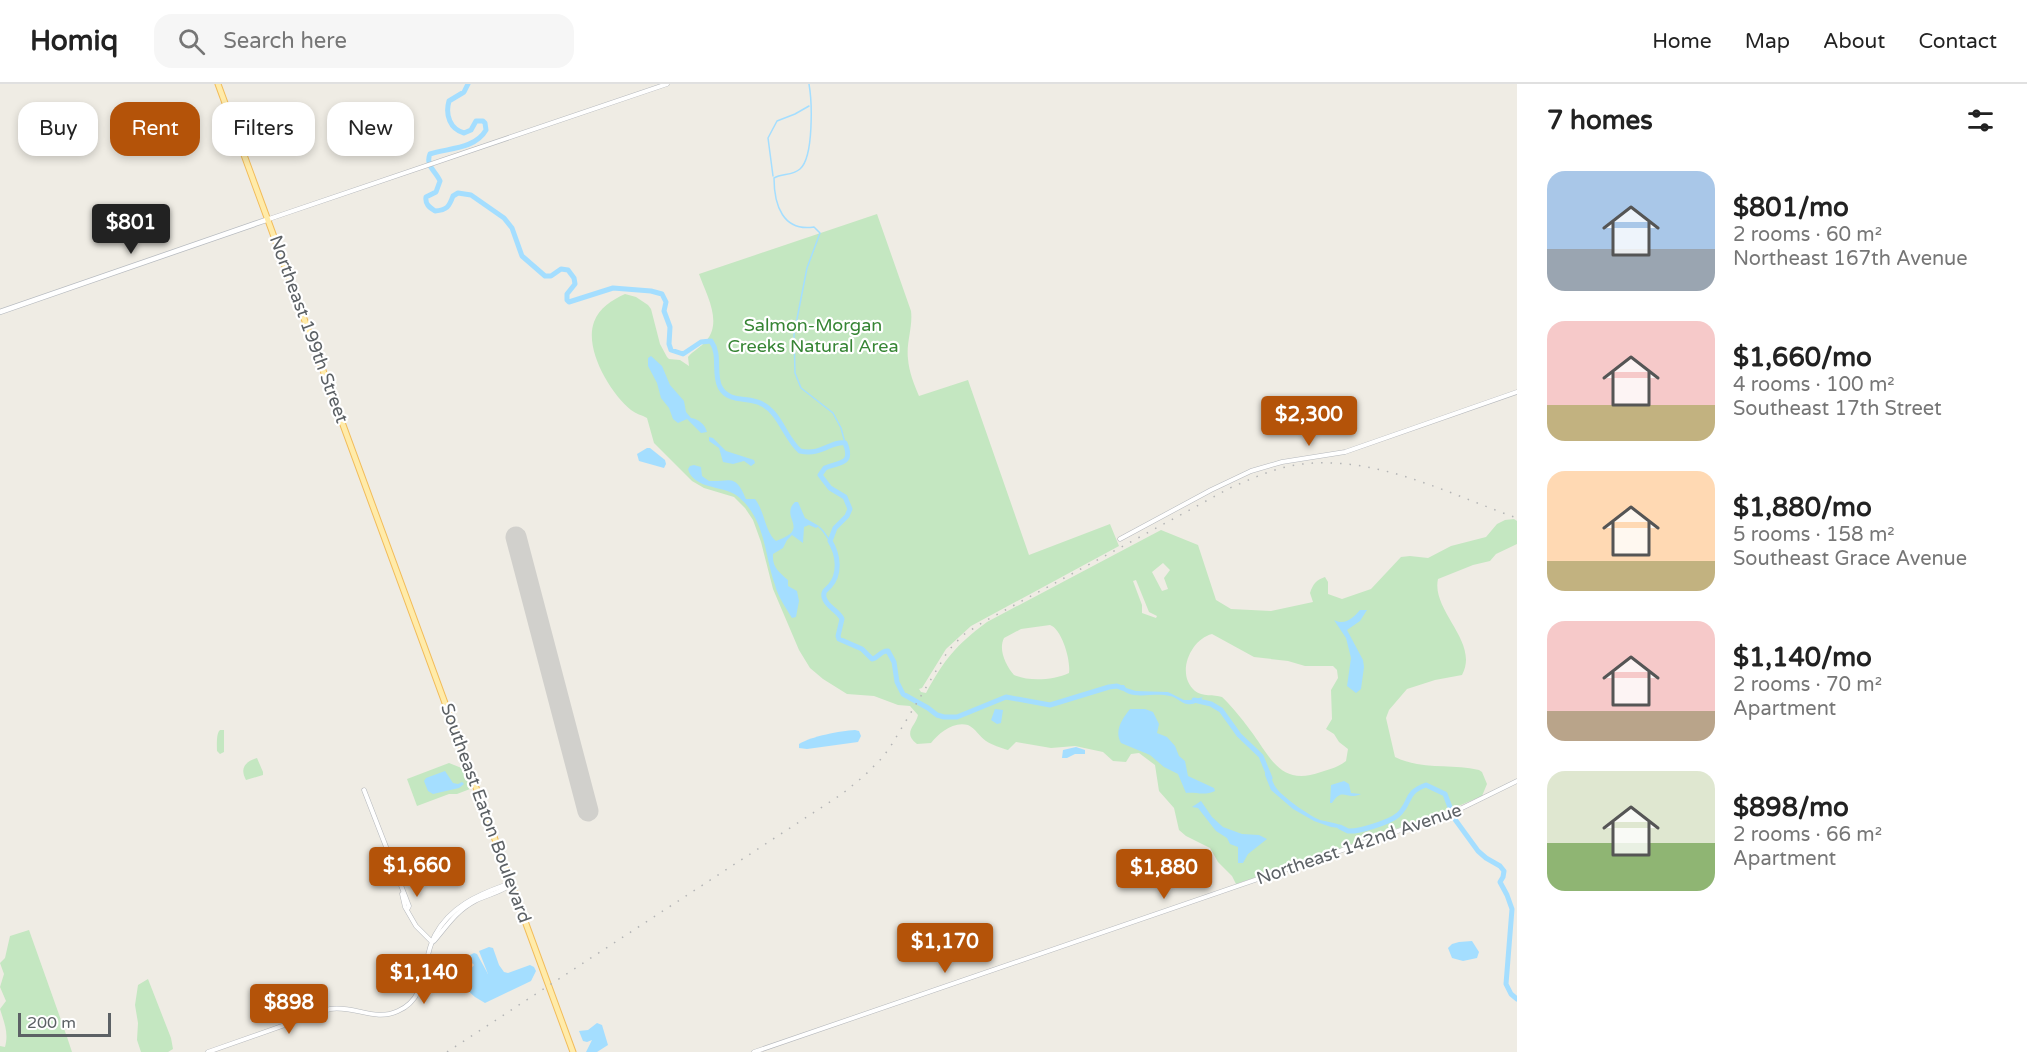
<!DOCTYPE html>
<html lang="en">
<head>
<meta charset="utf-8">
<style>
  :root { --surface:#fff; --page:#f6f6f6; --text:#222; --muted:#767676; --line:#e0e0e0; --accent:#b45309 }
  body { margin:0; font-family:"Varela Round",sans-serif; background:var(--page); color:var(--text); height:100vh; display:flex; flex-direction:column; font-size:22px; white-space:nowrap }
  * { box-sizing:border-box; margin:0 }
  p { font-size:20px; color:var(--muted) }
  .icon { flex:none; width:33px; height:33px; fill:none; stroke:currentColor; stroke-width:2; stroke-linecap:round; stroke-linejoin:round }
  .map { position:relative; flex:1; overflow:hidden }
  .side { display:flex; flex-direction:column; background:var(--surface); width:510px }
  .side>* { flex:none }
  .guide { position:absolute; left:18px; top:18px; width:570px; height:54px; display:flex; gap:12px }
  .scale { position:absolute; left:18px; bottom:15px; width:93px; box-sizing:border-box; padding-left:6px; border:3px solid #5c6165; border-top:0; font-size:16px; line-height:21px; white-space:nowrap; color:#5c6165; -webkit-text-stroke:4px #fff; paint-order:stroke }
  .price { position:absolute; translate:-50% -51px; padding:0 14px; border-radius:6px; background:var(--accent); color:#fff; font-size:20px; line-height:39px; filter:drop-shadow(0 2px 3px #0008) }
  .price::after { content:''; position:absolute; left:50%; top:36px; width:18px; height:14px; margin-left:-9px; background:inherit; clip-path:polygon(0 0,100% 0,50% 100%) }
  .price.selected { background:#222; color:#fff }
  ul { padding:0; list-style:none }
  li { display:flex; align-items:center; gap:18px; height:150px; padding:0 30px }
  li span { display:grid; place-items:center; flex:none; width:168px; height:120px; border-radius:18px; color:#555 }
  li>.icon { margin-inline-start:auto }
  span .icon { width:72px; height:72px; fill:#fffc; stroke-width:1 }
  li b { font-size:26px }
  h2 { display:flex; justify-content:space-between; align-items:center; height:72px; padding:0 30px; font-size:26px }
  .pill { padding:0 21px; border-radius:18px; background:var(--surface); box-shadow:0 3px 9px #0003; font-size:21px; line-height:54px }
  .pill.selected { background:var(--accent); color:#fff }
  header { display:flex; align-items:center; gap:36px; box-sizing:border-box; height:84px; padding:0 30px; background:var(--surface); border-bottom:2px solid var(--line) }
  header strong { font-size:28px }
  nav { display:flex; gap:33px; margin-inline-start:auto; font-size:21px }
  .search { width:420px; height:54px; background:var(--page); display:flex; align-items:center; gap:15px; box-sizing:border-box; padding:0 21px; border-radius:18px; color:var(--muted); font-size:22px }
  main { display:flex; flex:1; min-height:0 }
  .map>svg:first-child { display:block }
</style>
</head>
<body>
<header>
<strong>Homiq</strong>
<div class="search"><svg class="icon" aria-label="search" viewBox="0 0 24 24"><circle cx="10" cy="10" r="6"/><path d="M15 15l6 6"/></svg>Search here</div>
<nav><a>Home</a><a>Map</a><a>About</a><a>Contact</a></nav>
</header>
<main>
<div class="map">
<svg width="1517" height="968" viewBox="0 0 1517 968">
  <rect width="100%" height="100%" fill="#efece4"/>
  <!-- green -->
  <g fill="#c4e7c1" fill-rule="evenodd">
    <path d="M877,130L911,227C913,243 906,259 908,275C909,288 914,300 919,312L968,296L1029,471L1110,440L1119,462L971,542L946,565L922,604L919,605L921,608L926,609C944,576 956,561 987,538L1161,446L1198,461L1216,516L1231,525L1271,527L1313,518L1310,509C1313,500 1316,496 1325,493L1328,498V510L1342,515L1371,505L1401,473L1410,472L1428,474L1451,462L1486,453L1497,440L1505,436L1514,435L1517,437V460L1496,470L1490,477L1473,481L1438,495C1431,527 1480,558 1462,591L1435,596L1407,605L1389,626L1386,634L1395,673C1424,687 1450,679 1479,686L1482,688L1487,700L1482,712L1442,729L1236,800L1232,792L1218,778L1210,764L1186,752L1179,746L1174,724L1159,707L1155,681L1139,669L1131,670L1126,678L1113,677L1103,668L1075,662L1051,664L1016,658L1008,666C1001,664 992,661 986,657C980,653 975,644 968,641C953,637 939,649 931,659L917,660C902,648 916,642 918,631L910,622L898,621L874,612L847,610L823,595L810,584L799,566L773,505L761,458L753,436L745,424L734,413L704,404L692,397L654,359L647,334C642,331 636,330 631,326C610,309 584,265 594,238C599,224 612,216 625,210L636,213L648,221L651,225L660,260L667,273L669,275L680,276L689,282L688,273C693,267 701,263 706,257C723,238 706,210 699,190ZM1163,479L1170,486L1164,494L1168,505L1162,507L1152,488ZM1136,496L1149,528L1157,532L1156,534L1142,529V521L1133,497ZM1050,541C1062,545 1071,577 1069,589C1054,596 1029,598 1014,591C1006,582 998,566 1004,554L1021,545ZM1212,550L1254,573L1288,577L1305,582H1333L1337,586L1338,594L1331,606L1332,635L1326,645L1334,650L1339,658L1348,665L1346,677C1339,683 1330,685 1321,688C1287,700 1275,683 1258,657C1250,645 1233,623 1222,613C1214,610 1202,613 1195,607C1175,590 1191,555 1212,550Z"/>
    <path d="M220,646H224V668L220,670L217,667C217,661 216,649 220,646Z"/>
    <path d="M257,674L263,688V691L246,696C240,685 244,678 257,674Z"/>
    <path d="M449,679L464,685L470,705L457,710H449L417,722L407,695Z"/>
    <path d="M29,846L67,953L72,968H0V962L5,963C9,949 4,938 0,925L6,917L0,903L4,890L0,879L5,874L10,852Z"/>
    <path d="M148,895L171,954L173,965L168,968H141L137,956L138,939L135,921L138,901Z"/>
  </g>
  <!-- water -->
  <g fill="#a4deff">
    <path d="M651,272L662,282L670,301L684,317L686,328L691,334C698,335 705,340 707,348L701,349L687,335L678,339L673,335L669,324L661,314L657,299L648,282V274Z"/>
    <path d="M709,353L713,354L726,367L754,376L755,379L751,382L744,377L733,380L723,378L719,364L709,357Z"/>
    <path d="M647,364H650L665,376L666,380L664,384L639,377L637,370Z"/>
    <path d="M694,381L701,383L702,392L709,397C731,398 735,389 746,415H755C765,428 765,448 776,457C781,455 786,453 790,450C801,440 782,431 795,418H798L805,434L819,442L816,444L809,441L804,443L803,459L792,451L787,456L783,464L773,470C772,483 779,488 788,496V502L797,507L799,517L796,533L792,534C786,524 778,513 775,501C765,473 766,443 745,419C741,415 736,410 730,408C716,402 693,403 688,385L690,382Z"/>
    <path d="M1360,526H1367L1360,537L1347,546L1363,576L1364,583L1361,605L1356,609L1347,602L1351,574L1346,554L1334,536C1345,542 1353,534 1360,526Z"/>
    <path d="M1117,601H1124L1126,604L1136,607L1168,608L1184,616H1192L1203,613C1199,618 1194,621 1187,620C1181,619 1176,613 1170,612C1152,607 1131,619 1117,601Z"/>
    <path d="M995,625L1003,626L1001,639L997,640L991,636Z"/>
    <path d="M1130,625H1145L1153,628L1159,640L1157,649L1167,653L1175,662L1179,672L1185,677L1188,692L1214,704L1215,707C1205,712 1196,708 1186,709L1178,690L1164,683L1150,671L1121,659C1114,647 1122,635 1130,625Z"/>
    <path d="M855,646L859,647L861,652L858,658L807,665L799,664V660C812,652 840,647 855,646Z"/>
    <path d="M1076,663L1085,666V670H1075L1067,674H1062L1063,666Z"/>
    <path d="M445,687L453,699L458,700L462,698L464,700L459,704L433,710L428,707L424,697L426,694Z"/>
    <path d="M1269,688C1272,695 1273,700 1277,705C1284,714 1310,732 1320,736C1329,738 1339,739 1347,745L1331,743L1314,737L1293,725L1271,706L1265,691V689Z"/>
    <path d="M1344,697L1349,700L1351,709L1361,710C1346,717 1343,702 1332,719H1330L1331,701Z"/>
    <path d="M1201,717L1212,733L1223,743L1242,750L1259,751L1267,755L1248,770L1243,779H1238V763L1230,760L1227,754L1216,747L1198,724L1192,723Z"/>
    <path d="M1472,857L1479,868L1477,874L1463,877L1452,874L1448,864L1452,860L1459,858Z"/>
    <path d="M489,863L493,864L499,881L504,888L508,889L530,881L534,883L536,887L531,897L485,919L475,913L459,899L474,881L466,873L474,869L477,870L488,890L479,867Z"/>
    <path d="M597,939L602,941L608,961L597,968H586L592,956L587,958L583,957L579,947L588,946Z"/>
  </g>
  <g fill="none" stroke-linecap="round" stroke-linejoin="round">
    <!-- stream -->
    <g stroke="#a4deff" stroke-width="1.5">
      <path d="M809,0C812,17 814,73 800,85C792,92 782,89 774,94C774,121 783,148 814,143L820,149L807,184L794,250L795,289L801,304L833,329L841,344L845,359"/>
      <path d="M773,92L768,54L777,37L795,30L809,22"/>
      <path d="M819,443L823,447L830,457"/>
    </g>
    <!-- river -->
    <g stroke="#a4deff" stroke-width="5">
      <path d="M468,0L464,8L449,17C445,31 450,45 464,49L471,46L476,37H483L485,39L486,46C475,65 449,64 430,70C425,82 436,87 440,97L436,108L426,113C425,120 429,123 435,127C447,126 449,123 453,112L458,109L471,111L504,134L512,144L522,172L545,192H551L561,185L568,186L574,194L575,200L567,210V216L569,218L613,204L651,207L662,210L666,218L664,227L670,243L669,260L671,266L683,270L701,258L711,257C721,271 713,289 720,303C729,320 749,312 762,320C780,329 785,354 800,367C822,372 832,356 845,359C854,381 839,378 825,384L820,391L830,404L845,413L850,425L847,432L835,444L830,457C838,470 841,489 830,502C826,506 823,507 824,513C826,523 838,526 842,535L838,552L839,555L862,565L872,575C878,574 881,566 888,567L894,578L897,598L903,610L928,624L937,631L944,633H957L1006,613L1050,621L1109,603L1117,602L1122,604"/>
      <path d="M1194,616L1211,620L1221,626L1239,651L1261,672L1270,694"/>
      <path d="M1340,743C1342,744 1346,746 1348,747C1359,748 1390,738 1398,731C1412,718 1404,709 1426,701L1445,710L1454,734L1478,767L1486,774L1500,782L1504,787L1503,793L1500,798L1507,811L1512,825L1506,900L1511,910L1517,915"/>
    </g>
    <!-- runway -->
    <path stroke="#d1d0cc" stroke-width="21" d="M516,453L588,727"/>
    <!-- tertiary casing -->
    <g stroke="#b5b8bc" stroke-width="5">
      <g id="tertiary">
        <path d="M269,135L667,0"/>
        <path d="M1120,455L1211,406L1251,387L1282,378L1345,368L1517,308"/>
        <path d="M364,706L409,822L408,824"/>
        <path d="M402,810L405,823L416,842L432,858"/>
        <path d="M434,857C447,842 456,827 475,817C486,811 500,809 510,801"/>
        <path d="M208,968L330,925C354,921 375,938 398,927C430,913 421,876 435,851C450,823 477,811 505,801H511"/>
        <path d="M754,968L1456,727L1517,697"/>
      </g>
    </g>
    <!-- secondary casing -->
    <g stroke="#b6babf" stroke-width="6">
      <path id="secondary" d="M0,228L269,135"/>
    </g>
    <!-- primary casing -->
    <g stroke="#f2bc5a" stroke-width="7">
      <path id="primary" d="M218,0L573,968"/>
    </g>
    <!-- tertiary -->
    <use href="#tertiary" stroke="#fff" stroke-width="4"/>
    <!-- secondary -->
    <use href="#secondary" stroke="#fff" stroke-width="4.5"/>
    <!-- primary -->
    <use href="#primary" stroke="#ffeba9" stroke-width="5"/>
    <!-- rail -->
    <path stroke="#b3b4b5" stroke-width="1.5" stroke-dasharray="1.5 8" stroke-linecap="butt" d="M447,968L842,710L864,692L883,673L892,660L948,567L963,551L985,537L1230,404C1251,395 1272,385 1295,381C1373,369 1446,409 1517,434"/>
  </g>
  <g text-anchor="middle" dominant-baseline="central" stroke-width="4.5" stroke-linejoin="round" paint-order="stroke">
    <!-- park labels -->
    <g font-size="18" fill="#368534" stroke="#fff">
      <text x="813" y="241">Salmon-Morgan<tspan x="813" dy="21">Creeks Natural Area</tspan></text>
    </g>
    <!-- street labels -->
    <g font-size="18" fill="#5c6165" stroke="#fff">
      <text transform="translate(309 245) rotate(70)">Northeast 199th Street</text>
      <text transform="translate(486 729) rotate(70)">Southeast Eaton Boulevard</text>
      <text transform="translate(1359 760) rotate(-19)">Northeast 142nd Avenue</text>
    </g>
  </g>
</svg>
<div class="scale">200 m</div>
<b class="price selected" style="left:131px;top:171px">$801</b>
<b class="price" style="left:1309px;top:363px">$2,300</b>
<b class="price" style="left:417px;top:814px">$1,660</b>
<b class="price" style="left:1164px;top:816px">$1,880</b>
<b class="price" style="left:945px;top:890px">$1,170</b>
<b class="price" style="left:424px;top:921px">$1,140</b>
<b class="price" style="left:289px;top:951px">$898</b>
<div class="guide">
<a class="pill">Buy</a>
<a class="pill selected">Rent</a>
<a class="pill">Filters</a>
<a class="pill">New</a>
</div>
</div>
<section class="side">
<h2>7 homes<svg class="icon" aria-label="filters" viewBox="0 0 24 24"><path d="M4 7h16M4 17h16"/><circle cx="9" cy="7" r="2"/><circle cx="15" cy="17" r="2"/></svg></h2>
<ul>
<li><span style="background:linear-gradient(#a9c7e8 65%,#9aa5b1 0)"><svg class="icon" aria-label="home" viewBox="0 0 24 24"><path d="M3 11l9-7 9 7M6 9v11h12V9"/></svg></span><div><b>$801/mo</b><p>2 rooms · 60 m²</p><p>Northeast 167th Avenue</p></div></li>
<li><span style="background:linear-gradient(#f6c9c9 70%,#c2b280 0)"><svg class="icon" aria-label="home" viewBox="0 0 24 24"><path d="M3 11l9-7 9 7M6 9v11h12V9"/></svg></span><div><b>$1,660/mo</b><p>4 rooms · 100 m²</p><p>Southeast 17th Street</p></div></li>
<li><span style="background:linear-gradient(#ffd9b3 75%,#c2b280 0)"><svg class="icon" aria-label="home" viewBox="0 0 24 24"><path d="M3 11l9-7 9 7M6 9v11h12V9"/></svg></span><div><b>$1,880/mo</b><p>5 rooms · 158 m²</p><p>Southeast Grace Avenue</p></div></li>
<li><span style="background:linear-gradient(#f6c9c9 75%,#b9a48a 0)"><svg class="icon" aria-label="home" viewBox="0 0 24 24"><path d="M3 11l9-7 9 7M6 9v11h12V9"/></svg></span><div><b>$1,140/mo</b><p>2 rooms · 70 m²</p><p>Apartment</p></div></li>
<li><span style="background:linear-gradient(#dfe7d0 60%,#8fb573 0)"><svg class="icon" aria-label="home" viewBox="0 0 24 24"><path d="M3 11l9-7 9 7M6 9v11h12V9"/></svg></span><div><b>$898/mo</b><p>2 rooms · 66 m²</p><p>Apartment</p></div></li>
</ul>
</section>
</main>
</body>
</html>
